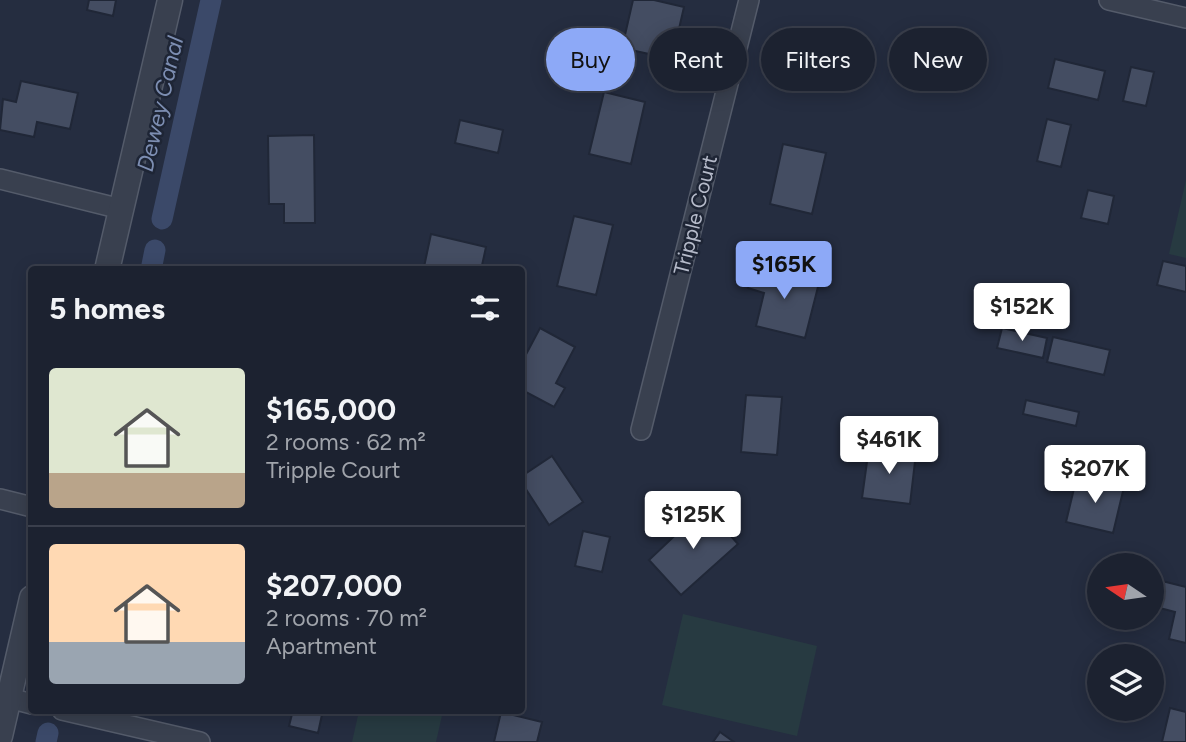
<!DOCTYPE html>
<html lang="en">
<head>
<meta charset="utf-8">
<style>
  :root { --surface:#1c2230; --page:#292f3c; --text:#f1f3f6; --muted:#a0a4ab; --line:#3a3f4c; --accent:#8da9f7 }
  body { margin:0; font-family:Figtree,sans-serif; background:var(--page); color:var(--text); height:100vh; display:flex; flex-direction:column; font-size:26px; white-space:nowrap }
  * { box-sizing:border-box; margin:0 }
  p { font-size:23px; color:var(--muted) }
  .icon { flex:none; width:38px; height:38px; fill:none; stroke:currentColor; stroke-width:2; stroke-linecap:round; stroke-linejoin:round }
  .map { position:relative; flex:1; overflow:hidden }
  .panel { position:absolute; left:28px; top:266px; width:497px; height:448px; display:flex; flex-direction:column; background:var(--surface); border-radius:7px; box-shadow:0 4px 18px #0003,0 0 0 2px var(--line) }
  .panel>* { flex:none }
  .guide { position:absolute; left:546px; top:28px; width:534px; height:63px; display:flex; gap:14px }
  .needle { width:46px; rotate:283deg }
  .tools { position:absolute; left:1087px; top:553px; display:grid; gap:14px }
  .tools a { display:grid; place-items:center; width:77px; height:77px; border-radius:50%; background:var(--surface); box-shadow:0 4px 18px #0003,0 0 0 2px var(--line); font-size:35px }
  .price { position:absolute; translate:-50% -60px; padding:0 16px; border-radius:7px; background:#fff; color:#222; font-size:23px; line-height:46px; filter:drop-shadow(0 2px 4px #0008) }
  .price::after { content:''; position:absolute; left:50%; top:42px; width:21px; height:16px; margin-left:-10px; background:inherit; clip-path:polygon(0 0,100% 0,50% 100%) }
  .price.selected { background:var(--accent); color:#111 }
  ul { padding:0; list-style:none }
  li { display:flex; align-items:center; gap:21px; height:175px; padding:0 21px }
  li+li { border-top:2px solid var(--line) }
  li span { display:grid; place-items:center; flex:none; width:196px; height:140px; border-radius:7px; color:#555 }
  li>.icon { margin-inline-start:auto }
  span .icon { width:84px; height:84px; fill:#fffc; stroke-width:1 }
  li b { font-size:30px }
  h2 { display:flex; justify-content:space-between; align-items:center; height:84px; padding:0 21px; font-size:30px }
  .tag { padding:0 24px; border-radius:32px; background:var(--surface); box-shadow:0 4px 18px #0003,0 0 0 2px var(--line); font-size:24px; line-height:63px }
  .tag.selected { background:var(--accent); color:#111 }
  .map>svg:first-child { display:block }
</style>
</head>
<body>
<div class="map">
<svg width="1186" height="742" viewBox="0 0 1186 742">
  <rect width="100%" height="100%" fill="#252d40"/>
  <!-- green -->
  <g fill="#273a41">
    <path d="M1186,180V258L1169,254Z"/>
    <path d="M683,614L817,646L797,736L662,705Z"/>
    <path d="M359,711V710L443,711L436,742H352Z"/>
  </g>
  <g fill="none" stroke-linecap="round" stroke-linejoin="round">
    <!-- canal -->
    <g stroke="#3b4969" stroke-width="21">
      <path d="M162,219L211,0"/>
      <path d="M151,270L155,250"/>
      <path d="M46,742L48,733"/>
    </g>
  </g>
  <!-- building -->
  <g fill="#444d62" stroke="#202737" stroke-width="2">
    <path d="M89,0H116L113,16L87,10Z"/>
    <path d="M633,0H654L684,7L676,42L662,39L658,56L622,48Z"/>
    <path d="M797,29L841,39L829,91L785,81Z"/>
    <path d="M1055,59L1105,71L1098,100L1048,88Z"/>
    <path d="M1131,67L1154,72L1146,106L1123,101Z"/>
    <path d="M21,81L78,93L70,129L37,122L34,137L0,130L3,99L16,102Z"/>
    <path d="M604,92L645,102L631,164L589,154Z"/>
    <path d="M1047,119L1071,125L1061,167L1037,161Z"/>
    <path d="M460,120L503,130L498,153L455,143Z"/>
    <path d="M314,135L315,223H284V204H269L268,136Z"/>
    <path d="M783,144L826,153L812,214L770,204Z"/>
    <path d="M1088,190L1114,196L1108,224L1081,218Z"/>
    <path d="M574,216L613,225L596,295L557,286Z"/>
    <path d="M431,234L486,247L481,270L424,267Z"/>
    <path d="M1163,261L1186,266V292L1157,285Z"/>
    <path d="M753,266L819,283L805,338L756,326L764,293L748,288Z"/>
    <path d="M540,328L575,347L556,383L565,388L554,407L522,390V362Z"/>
    <path d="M1002,328L1047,338L1043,358L997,348Z"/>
    <path d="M1053,337L1110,350L1104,375L1047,362Z"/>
    <path d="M746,395L782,397L777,455L741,452Z"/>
    <path d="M1026,400L1079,412L1076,426L1023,414Z"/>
    <path d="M869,447L916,453L910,504L862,498Z"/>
    <path d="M552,456L583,502L549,525L522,483V476Z"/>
    <path d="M1077,476L1124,487L1113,533L1066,522Z"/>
    <path d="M705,507L738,544L681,595L649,560Z"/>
    <path d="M583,531L610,537L602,572L575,566Z"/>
    <path d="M1162,581L1186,587V643L1169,639L1175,612L1156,607Z"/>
    <path d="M1170,708L1186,712V742H1162Z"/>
    <path d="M293,710H323L318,733L289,726Z"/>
    <path d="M501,712L542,722L537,742H494Z"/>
    <path d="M720,732L734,742H713Z"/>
  </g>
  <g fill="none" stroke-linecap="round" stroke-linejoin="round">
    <!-- minor casing -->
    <g stroke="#545b6a" stroke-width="22">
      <g id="minor">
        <path d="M1109,0L1186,18"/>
        <path d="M0,179L121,209"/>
        <path d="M641,430L749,0"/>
        <path d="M0,499L32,507"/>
        <path d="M9,698L32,704"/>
        <path d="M62,710L200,742"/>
      </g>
    </g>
    <!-- tertiary casing -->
    <g stroke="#545b6a" stroke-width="27">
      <g id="tertiary">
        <path d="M107,270L170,0"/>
        <path d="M0,736L32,598"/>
      </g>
    </g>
    <!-- minor -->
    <use href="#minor" stroke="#39404f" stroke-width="19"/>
    <!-- tertiary -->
    <use href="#tertiary" stroke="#39404f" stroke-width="24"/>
  </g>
  <g text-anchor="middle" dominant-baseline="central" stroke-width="5" stroke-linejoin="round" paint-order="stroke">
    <!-- street labels -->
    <g font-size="21" fill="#b6bbca" stroke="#1e2535">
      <text transform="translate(695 215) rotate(-76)">Tripple Court</text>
    </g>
    <!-- water labels -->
    <g font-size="23" font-style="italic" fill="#7d8eb2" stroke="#1e2535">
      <text transform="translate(160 104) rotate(-77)">Dewey Canal</text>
    </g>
  </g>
</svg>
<div class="tools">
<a><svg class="needle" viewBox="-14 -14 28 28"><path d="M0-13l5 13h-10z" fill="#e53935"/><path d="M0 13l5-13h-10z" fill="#a0a4ab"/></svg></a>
<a><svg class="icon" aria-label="layers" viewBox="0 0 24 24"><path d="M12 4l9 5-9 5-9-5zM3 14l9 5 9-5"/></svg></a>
</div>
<b class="price selected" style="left:784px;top:301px">$165K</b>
<b class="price" style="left:1022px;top:343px">$152K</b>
<b class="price" style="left:889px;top:476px">$461K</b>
<b class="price" style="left:1095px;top:505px">$207K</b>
<b class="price" style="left:693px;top:551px">$125K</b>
<div class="guide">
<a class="tag selected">Buy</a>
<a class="tag">Rent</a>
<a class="tag">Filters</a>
<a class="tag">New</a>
</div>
<section class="panel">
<h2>5 homes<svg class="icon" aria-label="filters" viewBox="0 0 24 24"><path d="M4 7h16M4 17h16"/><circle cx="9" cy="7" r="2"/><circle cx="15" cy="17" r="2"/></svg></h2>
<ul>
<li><span style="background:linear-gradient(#dfe7d0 75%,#b9a48a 0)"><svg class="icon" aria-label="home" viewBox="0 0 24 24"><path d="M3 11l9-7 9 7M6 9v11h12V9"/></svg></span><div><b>$165,000</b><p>2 rooms · 62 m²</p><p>Tripple Court</p></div></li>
<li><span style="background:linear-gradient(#ffd9b3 70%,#9aa5b1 0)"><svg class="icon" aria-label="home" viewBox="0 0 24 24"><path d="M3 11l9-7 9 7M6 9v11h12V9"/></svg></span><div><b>$207,000</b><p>2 rooms · 70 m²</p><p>Apartment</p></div></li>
</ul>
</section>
</div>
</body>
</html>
